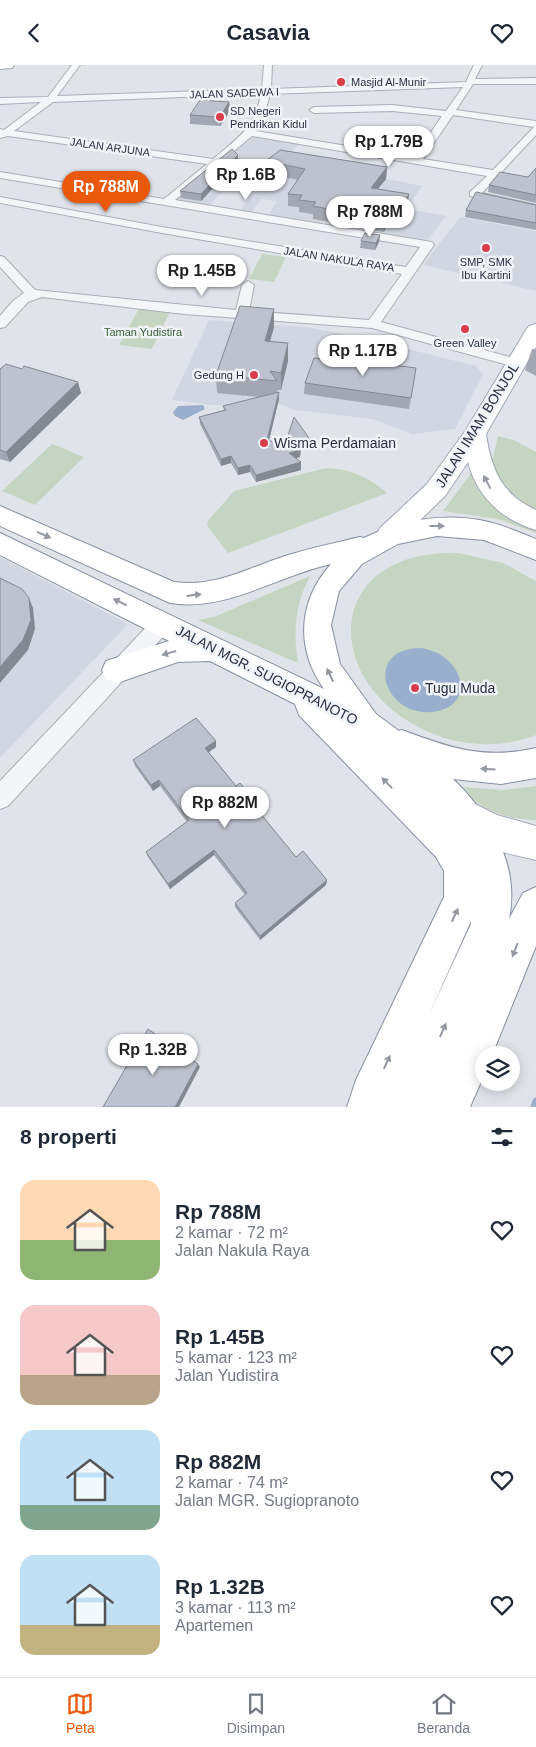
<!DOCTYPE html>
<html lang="id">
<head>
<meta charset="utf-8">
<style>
  :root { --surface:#fff; --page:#f6f6f7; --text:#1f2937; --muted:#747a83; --line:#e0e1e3; --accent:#ea580c }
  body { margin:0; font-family:Helvetica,sans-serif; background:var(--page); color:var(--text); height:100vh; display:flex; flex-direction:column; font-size:19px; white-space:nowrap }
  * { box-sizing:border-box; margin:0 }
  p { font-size:16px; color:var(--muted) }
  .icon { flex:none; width:28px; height:28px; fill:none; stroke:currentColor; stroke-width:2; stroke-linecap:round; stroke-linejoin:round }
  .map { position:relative; height:1042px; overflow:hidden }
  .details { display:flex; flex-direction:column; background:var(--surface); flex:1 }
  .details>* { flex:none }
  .buttons { position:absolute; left:475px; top:981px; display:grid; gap:10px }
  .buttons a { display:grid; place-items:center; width:45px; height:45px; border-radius:50%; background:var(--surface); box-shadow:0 2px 12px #0003; font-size:25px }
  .price { position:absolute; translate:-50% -42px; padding:0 11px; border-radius:18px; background:#fff; color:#222; font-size:16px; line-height:32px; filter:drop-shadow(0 1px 2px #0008) }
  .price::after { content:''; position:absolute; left:50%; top:30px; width:15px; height:11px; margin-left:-8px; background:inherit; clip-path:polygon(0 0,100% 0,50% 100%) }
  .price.selected { background:var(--accent); color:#fff }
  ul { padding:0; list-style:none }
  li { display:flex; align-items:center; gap:15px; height:125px; padding:0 20px }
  li span { display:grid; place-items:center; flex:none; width:140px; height:100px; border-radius:15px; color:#555 }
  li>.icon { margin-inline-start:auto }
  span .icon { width:60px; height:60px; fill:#fffc; stroke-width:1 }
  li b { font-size:21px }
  h2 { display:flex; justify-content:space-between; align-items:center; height:60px; padding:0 20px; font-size:21px }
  header { display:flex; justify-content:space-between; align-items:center; height:65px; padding:0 20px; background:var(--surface); font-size:22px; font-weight:800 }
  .dock { display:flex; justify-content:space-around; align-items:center; height:70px; border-top:1px solid var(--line); background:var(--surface); font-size:14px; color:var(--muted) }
  .dock a { display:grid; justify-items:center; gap:2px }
  .dock .selected { color:var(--accent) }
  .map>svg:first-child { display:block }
</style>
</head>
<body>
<header><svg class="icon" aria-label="back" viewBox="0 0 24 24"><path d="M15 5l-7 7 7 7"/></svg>Casavia<svg class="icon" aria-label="heart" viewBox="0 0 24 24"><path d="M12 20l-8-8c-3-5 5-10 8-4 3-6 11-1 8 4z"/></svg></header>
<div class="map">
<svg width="536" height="1042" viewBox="0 0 536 1042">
  <rect width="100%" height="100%" fill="#e0e4ea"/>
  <!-- built -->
  <g fill="#d2d6e0">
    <path d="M246,69L299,79L284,94L422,121L407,144L446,151L427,176L353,163L360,152L345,149L337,161L268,151L277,136L261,134L251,148L240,146L257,121L230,117L208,142L164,135Z"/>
    <path d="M460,152L536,166V226L423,200Z"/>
    <path d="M209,255L307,262L368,274L476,301L483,309L455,364L412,369L373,354L295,345L280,339L211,340L172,335Z"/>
    <path d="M0,492L128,559L0,693Z"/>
  </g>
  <!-- green -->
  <g fill="#c5d5c1">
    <path d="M262,189L286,192L274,217L249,214Z"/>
    <path d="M141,240L172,243L152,284L119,280Z"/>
    <path d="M498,371L514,375L536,387V451L509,436L492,397Z"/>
    <path d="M52,379L84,392L35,440L2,426Z"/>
    <path d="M326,403C351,404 368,412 387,428L228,488L208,462L207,457L234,426Z"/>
    <path d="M472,407L536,462V468L498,454L443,446Z"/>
    <path d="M458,488L503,498L536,516V670C505,682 470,682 439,671C320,628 317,484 458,488Z"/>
    <path d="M310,511C295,540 293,566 298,598L198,555L214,552Z"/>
    <path d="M536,721V755C506,754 481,746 461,722L503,725Z"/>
  </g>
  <!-- water -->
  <g fill="#99afcd">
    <path d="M203,340L205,344L183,355L175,351L173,347L178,341Z"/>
    <path d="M420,583C464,588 479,643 431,647C383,651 363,584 420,583Z"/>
  </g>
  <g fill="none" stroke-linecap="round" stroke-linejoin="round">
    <!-- stream -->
    <path stroke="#99afcd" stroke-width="7" d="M534,1042L536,1036"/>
    <!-- street casing -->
    <g stroke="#a9aeb8" stroke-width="2">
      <g id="street">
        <path d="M72,0H80L57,31L262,24L264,0H272L271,24L466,17L474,0H482L475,14L536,13V19H473L456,45L536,56V70L482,128L536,140V146L470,131V127L487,111L252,71L175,135L432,177L434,180L381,257L521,295L523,298L516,302L372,263L184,249L42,232L28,237L5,262L0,263V251L13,236L24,228L0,202V191L4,192L35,225L236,245L242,220L248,216L254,220L249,246L369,255L402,209L162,168L0,138V132L162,162L406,202L420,182L0,113V107L164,134L207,99L8,71L0,73V64L4,65L41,37L0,39V33L48,32ZM463,22L446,46L392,40L314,42L309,45L314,48L392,46L442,51L414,92L256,66L264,52L270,29ZM261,29C255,63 238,73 213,94L14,66L53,37ZM453,50L534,62L493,105L423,94Z"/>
        <path d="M163,550L170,552L173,558L170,564L8,741L0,744V716L156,552Z"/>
      </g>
    </g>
    <!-- primary casing -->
    <g stroke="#9fa7b7" stroke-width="2">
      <g id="primary">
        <path d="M0,0H14L12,3L0,4Z"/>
        <path d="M536,259V282L486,369C491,404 502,430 536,445V465C502,455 477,432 468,397L445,431L398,477L389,480L380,477L376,470L380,463L427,419L466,365L526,265L529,261Z"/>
        <path d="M465,734L497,750L536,761V795C507,788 461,781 448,751L453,739Z"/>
      </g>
    </g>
    <!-- highway casing -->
    <g stroke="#8790a2" stroke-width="2">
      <path id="highway" d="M0,441L174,517C214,523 248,503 285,491C310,483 335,478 360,472L364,473C401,454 448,447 489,457C505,461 521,468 536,474V495L484,475L437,471L398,479L362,499L339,526L331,560L340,599L376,649L399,666L402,665C450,683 484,695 536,683V713L501,719L453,714C491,751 520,800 509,854L523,828L536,822V881L492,990H484V1010L470,1042H347L356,1015L444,832V806L436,792L299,650L295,639L210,596L178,597L117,618L106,614L102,605L106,596L169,576L0,490V468L324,624C295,583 298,536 331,499C277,511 226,547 170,538L0,461ZM471,856V859L427,954Z"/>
    </g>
    <!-- street -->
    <use href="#street" fill="#f4f5f8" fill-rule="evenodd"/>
    <!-- primary -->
    <use href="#primary" fill="#fff" fill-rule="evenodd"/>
    <!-- highway -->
    <use href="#highway" fill="#fff" fill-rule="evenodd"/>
  </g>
  <!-- wall -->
  <g fill="#a3a7b1">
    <path d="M229,37L230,46L220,61L190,59V50Z"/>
    <path d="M238,96L201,136L181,133L180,126Z"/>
    <path d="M266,96L387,102L386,114L378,124L409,129L407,141L400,156L390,154L384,167L313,154V149L299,147V142L288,141V129L298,115L266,108Z"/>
    <path d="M536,103V138L488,127L489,120L528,112Z"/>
    <path d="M536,140V165L465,152L466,145Z"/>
    <path d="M380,170L379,177L375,185L360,183L361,176Z"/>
    <path d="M274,244V262L270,276L288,296L281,325H277V328L279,327V334L269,376L285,380L309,373L308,381L297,384L300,392L296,393L301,397V405L256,417L250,407L238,410L231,398L221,401L200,359L199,352L224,345L223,341L260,332L217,328L216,310Z"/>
    <path d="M532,284H536V311L525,305Z"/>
    <path d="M416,303L409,344L304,329L305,318Z"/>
    <path d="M0,304L81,328L10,397L0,394Z"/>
    <path d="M216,676V682L209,687L236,721L263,751H262L296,792L326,820L260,875L235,842V838L245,830L214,790L170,824L148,792L146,787L187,757L160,721L153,726L135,701L133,695Z"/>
  </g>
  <!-- shaded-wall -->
  <g fill="#848890">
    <path d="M229,37L230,46L220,61V52Z"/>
    <path d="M238,90V96L201,136V129Z"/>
    <path d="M387,102L386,114L369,135L371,123Z"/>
    <path d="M409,129L407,141L400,156L401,143Z"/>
    <path d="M392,142L390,154L384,167L386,155Z"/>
    <path d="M380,170L379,177L375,185L376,178Z"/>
    <path d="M274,244V262L265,294V276Z"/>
    <path d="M288,278V296L281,325V308Z"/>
    <path d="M78,317L81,328L10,397L6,387Z"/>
    <path d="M279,327V334L267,383V375Z"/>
    <path d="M309,373L308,381L285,387V380Z"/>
    <path d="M301,385L300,392L289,395V388Z"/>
    <path d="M231,391V398L221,401V394Z"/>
    <path d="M301,397V405L256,417V410Z"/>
    <path d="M250,400V407L238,410V403Z"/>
    <path d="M29,533L33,543L35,564L28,585L0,618V602Z"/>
    <path d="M216,676V682L206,689L205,683Z"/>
    <path d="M159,715L160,721L153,726L151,720Z"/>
    <path d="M214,785V790L170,824L168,819Z"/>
    <path d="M327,815L326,820L260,875V871Z"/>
    <path d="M198,999L200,1002L179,1042H175Z"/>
  </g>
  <!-- building -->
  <g fill="#bdc2ce" stroke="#848890">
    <path d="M200,35L229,37L220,52L190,50Z"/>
    <path d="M232,84L238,90L201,129L180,126Z"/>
    <path d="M280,85L387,102L371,123L409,129L401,143L392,142L386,155L313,141L316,137L299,135L302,130L288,129L305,104L266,96Z"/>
    <path d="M536,103V130L489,120L500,107L528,112Z"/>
    <path d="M476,127L536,140V158L466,145Z"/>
    <path d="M365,168L380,170L376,178L361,176Z"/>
    <path d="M240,241L274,244L265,276L288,278L281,308L270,306L277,316L216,310Z"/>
    <path d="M314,293L352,298L353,295L416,303L411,333L305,318Z"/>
    <path d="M6,299L22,304L24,301L78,317L6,387L0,385V304Z"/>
    <path d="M279,327L267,375L301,385L289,388L301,397L256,410L250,400L238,403L231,391L221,394L199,352L226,345L223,341Z"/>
    <path d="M294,352L309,373L285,380Z"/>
    <path d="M0,513L22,524L29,533L31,555L23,575L0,602Z"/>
    <path d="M196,653L216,676L205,683L236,721L240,718L263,745L260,748L296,792L303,786L327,815L260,871L235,838L247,828L214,785L168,819L146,787L189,755L159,715L151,720L133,695Z"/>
    <path d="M148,964L198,999L175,1042H103Z"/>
  </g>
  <!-- one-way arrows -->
  <defs><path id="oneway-solid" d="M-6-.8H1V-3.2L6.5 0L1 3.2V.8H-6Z" transform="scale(1.25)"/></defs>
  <g fill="#9498a1">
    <use href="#oneway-solid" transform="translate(487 417) rotate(-118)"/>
    <use href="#oneway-solid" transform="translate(437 461)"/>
    <use href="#oneway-solid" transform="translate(44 470) rotate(24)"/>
    <use href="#oneway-solid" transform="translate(194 530) rotate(-7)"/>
    <use href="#oneway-solid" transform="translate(120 537) rotate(-154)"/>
    <use href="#oneway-solid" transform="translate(169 588) rotate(164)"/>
    <use href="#oneway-solid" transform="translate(330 610) rotate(-115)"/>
    <use href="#oneway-solid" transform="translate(488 704) rotate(-177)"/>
    <use href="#oneway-solid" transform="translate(387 718) rotate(-134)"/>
    <use href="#oneway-solid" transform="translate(455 850) rotate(-65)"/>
    <use href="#oneway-solid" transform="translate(515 885) rotate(111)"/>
    <use href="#oneway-solid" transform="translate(443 965) rotate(-66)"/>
    <use href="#oneway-solid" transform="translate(387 997) rotate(-65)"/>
  </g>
  <!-- markers -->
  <g fill="#d83d4a" stroke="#f0f3f8" stroke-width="2">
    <circle cx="341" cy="17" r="5"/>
    <circle cx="220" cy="52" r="5"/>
    <circle cx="486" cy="183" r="5"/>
    <circle cx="465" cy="264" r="5"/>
    <circle cx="254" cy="310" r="5"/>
    <circle cx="264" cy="378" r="5"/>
    <circle cx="415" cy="623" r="5"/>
  </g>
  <g text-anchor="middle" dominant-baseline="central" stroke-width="5" stroke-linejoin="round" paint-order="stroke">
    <!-- far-poi labels -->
    <g font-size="11" fill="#283043" stroke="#f0f3f8" text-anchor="start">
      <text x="351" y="17">Masjid Al-Munir</text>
      <text x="230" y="46">SD Negeri<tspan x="230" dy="13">Pendrikan Kidul</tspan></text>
      <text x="486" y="197" text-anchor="middle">SMP, SMK<tspan x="486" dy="13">Ibu Kartini</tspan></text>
      <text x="465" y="278" text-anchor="middle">Green Valley</text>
      <text x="244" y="310" text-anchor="end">Gedung H</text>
    </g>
    <!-- far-street labels -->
    <g font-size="11" fill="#283043" stroke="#f0f3f8">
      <text transform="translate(234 28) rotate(-2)">JALAN SADEWA I</text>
      <text transform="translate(110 82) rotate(8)">JALAN ARJUNA</text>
      <text transform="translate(339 194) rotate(9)">JALAN NAKULA RAYA</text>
    </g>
    <!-- far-park labels -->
    <g font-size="11" fill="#396034" stroke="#f0f3f8">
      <text x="143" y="267">Taman Yudistira</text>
    </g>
    <!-- street labels -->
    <g font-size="14" fill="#283043" stroke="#f0f3f8">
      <text transform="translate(477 360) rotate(-58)">JALAN IMAM BONJOL</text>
      <text transform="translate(267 610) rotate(27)">JALAN MGR. SUGIOPRANOTO</text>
    </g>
    <!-- poi labels -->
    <g font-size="14" fill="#283043" stroke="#f0f3f8" text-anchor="start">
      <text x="274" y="378">Wisma Perdamaian</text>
      <text x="425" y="623">Tugu Muda</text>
    </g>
  </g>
</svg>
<div class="buttons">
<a><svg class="icon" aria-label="layers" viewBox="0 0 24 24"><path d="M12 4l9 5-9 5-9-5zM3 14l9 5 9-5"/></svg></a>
</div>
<b class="price" style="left:389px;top:103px">Rp 1.79B</b>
<b class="price" style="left:246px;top:136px">Rp 1.6B</b>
<b class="price selected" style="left:106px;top:148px">Rp 788M</b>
<b class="price" style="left:370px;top:173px">Rp 788M</b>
<b class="price" style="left:202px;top:232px">Rp 1.45B</b>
<b class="price" style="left:363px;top:312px">Rp 1.17B</b>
<b class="price" style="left:225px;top:764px">Rp 882M</b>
<b class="price" style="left:153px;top:1011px">Rp 1.32B</b>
</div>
<section class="details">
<h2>8 properti<svg class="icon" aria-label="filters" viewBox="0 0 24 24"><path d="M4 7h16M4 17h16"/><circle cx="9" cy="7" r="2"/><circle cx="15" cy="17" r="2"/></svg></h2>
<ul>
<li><span style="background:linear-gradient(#ffd9b3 60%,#8fb573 0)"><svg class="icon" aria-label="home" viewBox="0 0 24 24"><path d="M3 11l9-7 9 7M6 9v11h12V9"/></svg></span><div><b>Rp 788M</b><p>2 kamar · 72 m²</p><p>Jalan Nakula Raya</p></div><svg class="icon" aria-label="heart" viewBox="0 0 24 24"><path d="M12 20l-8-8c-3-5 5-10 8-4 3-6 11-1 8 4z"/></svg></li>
<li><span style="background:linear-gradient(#f6c9c9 70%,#b9a48a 0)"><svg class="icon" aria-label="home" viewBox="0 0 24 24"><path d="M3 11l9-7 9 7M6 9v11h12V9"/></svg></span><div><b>Rp 1.45B</b><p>5 kamar · 123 m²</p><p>Jalan Yudistira</p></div><svg class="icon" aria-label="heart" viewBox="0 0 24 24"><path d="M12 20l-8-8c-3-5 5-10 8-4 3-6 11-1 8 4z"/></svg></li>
<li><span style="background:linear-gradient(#bfe0f5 75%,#7fa58c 0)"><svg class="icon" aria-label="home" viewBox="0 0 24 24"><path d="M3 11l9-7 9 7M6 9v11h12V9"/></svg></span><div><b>Rp 882M</b><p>2 kamar · 74 m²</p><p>Jalan MGR. Sugiopranoto</p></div><svg class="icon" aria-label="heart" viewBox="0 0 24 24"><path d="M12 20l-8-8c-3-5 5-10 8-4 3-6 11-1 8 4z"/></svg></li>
<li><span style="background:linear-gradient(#bfe0f5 70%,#c2b280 0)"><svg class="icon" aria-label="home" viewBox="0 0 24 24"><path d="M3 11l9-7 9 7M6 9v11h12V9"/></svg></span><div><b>Rp 1.32B</b><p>3 kamar · 113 m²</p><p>Apartemen</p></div><svg class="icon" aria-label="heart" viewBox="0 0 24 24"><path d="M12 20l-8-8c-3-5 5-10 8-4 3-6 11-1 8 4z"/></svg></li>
</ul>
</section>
<nav class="dock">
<a class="selected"><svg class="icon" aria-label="map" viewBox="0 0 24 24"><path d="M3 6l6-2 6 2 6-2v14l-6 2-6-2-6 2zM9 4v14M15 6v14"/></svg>Peta</a>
<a><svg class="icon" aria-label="saved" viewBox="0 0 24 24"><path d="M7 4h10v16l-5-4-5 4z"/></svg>Disimpan</a>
<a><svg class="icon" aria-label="home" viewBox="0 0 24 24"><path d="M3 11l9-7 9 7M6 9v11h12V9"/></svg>Beranda</a>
</nav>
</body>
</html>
